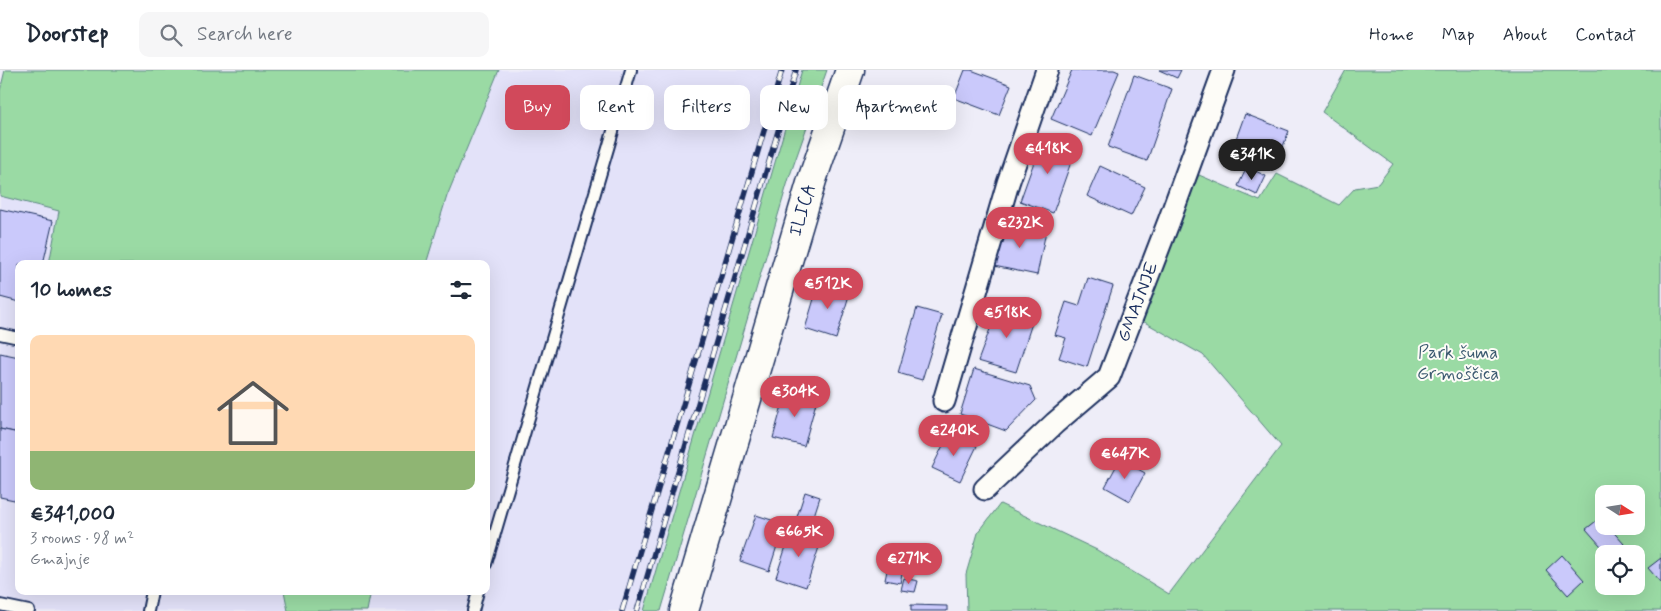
<!DOCTYPE html>
<html lang="en">
<head>
<meta charset="utf-8">
<style>
  :root { --surface:#fff; --page:#f6f6f7; --text:#1f2937; --muted:#747a83; --line:#e0e1e3; --accent:#d1495b }
  body { margin:0; font-family:Mynerve,sans-serif; background:var(--page); color:var(--text); height:100vh; display:flex; flex-direction:column; font-size:19px; white-space:nowrap }
  * { box-sizing:border-box; margin:0 }
  p { font-size:16px; color:var(--muted) }
  .icon { flex:none; width:28px; height:28px; fill:none; stroke:currentColor; stroke-width:2; stroke-linecap:round; stroke-linejoin:round }
  .map { position:relative; flex:1; overflow:hidden }
  .side { position:absolute; left:15px; top:190px; width:475px; height:335px; display:flex; flex-direction:column; background:var(--surface); border-radius:10px; box-shadow:0 5px 20px #0002 }
  .side>* { flex:none }
  .banner { position:absolute; left:505px; top:15px; width:475px; height:45px; display:flex; gap:10px }
  .needle { width:32px; rotate:102deg }
  .tools { position:absolute; left:1595px; top:415px; display:grid; gap:10px }
  .tools a { display:grid; place-items:center; width:50px; height:50px; border-radius:10px; background:var(--surface); box-shadow:0 5px 20px #0002; font-size:25px }
  .price { position:absolute; translate:-50% -42px; padding:0 11px; border-radius:18px; background:var(--accent); color:#fff; font-size:16px; line-height:32px; filter:drop-shadow(0 1px 2px #0008) }
  .price::after { content:''; position:absolute; left:50%; top:30px; width:15px; height:11px; margin-left:-8px; background:inherit; clip-path:polygon(0 0,100% 0,50% 100%) }
  .price.selected { background:#222; color:#fff }
  ul { padding:0; list-style:none }
  li { display:grid; align-content:center; gap:10px; height:265px; padding:0 15px }
  li+li { border-top:1px solid var(--line) }
  li span { display:grid; place-items:center; height:155px; border-radius:10px; color:#555 }
  li>.icon { margin-inline-start:auto }
  span .icon { width:90px; height:90px; fill:#fffc; stroke-width:1 }
  li b { font-size:21px }
  h2 { display:flex; justify-content:space-between; align-items:center; height:60px; padding:0 15px; font-size:21px }
  .chip { padding:0 18px; border-radius:10px; background:var(--surface); box-shadow:0 5px 20px #0002; font-size:18px; line-height:45px }
  .chip.selected { background:var(--accent); color:#fff }
  header { display:flex; align-items:center; gap:30px; box-sizing:border-box; height:70px; padding:0 25px; background:var(--surface); border-bottom:1px solid var(--line) }
  header strong { font-size:24px }
  nav { display:flex; gap:28px; margin-inline-start:auto; font-size:18px }
  .search { width:350px; height:45px; background:var(--page); display:flex; align-items:center; gap:12px; box-sizing:border-box; padding:0 18px; border-radius:10px; color:var(--muted); font-size:19px }
  .map>svg:first-child { display:block }
</style>
</head>
<body>
<header>
<strong>Doorstep</strong>
<div class="search"><svg class="icon" aria-label="search" viewBox="0 0 24 24"><circle cx="10" cy="10" r="6"/><path d="M15 15l6 6"/></svg>Search here</div>
<nav><a>Home</a><a>Map</a><a>About</a><a>Contact</a></nav>
</header>
<div class="map">
<svg width="1661" height="541" viewBox="0 0 1661 541">
  <rect width="100%" height="100%" fill="#eeedf8"/>
  <filter id="ink" filterUnits="userSpaceOnUse"><feTurbulence type="fractalNoise" baseFrequency=".02" numOctaves="2"/><feDisplacementMap in="SourceGraphic" scale="10" xChannelSelector="R" yChannelSelector="G"/><feConvolveMatrix kernelMatrix="1 2 1 2 8 2 1 2 1" color-interpolation-filters="sRGB"/></filter>
  <g filter="url(#ink)">
    <!-- built -->
    <g fill="#e3e2f9">
      <path d="M499,0H802L644,541H367L371,521H486V194H426L447,126Z"/>
      <path d="M0,126L59,141L49,194H19V521H284L288,541H0Z"/>
    </g>
    <!-- green -->
    <g fill="#9adaa4" stroke="#5a8481" fill-rule="evenodd">
      <path d="M5,0H499L447,126L426,194H49L59,141L0,126V21Z"/>
      <path d="M802,0H827L789,108L661,541H644Z"/>
      <path d="M1346,0H1661V541H967L966,504L978,463L1000,434L1097,480L1169,524L1281,376L1203,285L1139,249L1177,150L1199,105L1260,131L1277,104L1339,135L1355,118L1378,114L1393,94L1322,42ZM1604,424H1636V456H1604ZM1604,484H1636V516H1604Z"/>
      <path d="M284,521H371L367,541H288Z"/>
    </g>
    <!-- building -->
    <g fill="#cac9fb" stroke="#1b2f5e">
      <path d="M965,0H971L1011,15L999,45L954,28Z"/>
      <path d="M1072,0H1114L1119,2L1092,66L1051,49Z"/>
      <path d="M1159,0H1181L1177,8Z"/>
      <path d="M1134,5L1172,19L1147,91L1108,77Z"/>
      <path d="M1245,44L1289,61L1276,94L1233,77Z"/>
      <path d="M1043,67L1076,78L1053,143L1020,131Z"/>
      <path d="M1100,96L1145,117L1131,146L1087,126Z"/>
      <path d="M1247,97L1266,106L1257,125L1238,116Z"/>
      <path d="M0,139L53,151L43,194H19V232L0,227Z"/>
      <path d="M1004,152L1046,161L1037,205L994,196Z"/>
      <path d="M1088,208L1113,216L1087,297L1059,288L1066,268L1055,265L1066,232L1079,236Z"/>
      <path d="M819,212L850,222L836,269L805,259Z"/>
      <path d="M999,235L1034,247L1016,302L978,291Z"/>
      <path d="M917,238L942,245L922,310L898,303Z"/>
      <path d="M0,283L19,287V363L0,359Z"/>
      <path d="M974,299L1030,316L1036,330L1006,361L960,344Z"/>
      <path d="M786,321L817,329L804,376L773,368Z"/>
      <path d="M0,359L19,363V431L0,427Z"/>
      <path d="M949,363L977,376L960,411L932,398Z"/>
      <path d="M1120,389L1145,403L1130,431L1105,417Z"/>
      <path d="M805,422L820,427L810,458L795,453Z"/>
      <path d="M756,445L784,454L769,501L740,491Z"/>
      <path d="M1600,448L1604,452V456H1608L1624,474L1612,484H1608L1586,459Z"/>
      <path d="M792,458L822,468L806,517L776,507Z"/>
      <path d="M1562,485L1584,510L1568,525L1546,500Z"/>
      <path d="M1661,488V513L1648,498Z"/>
      <path d="M888,496L903,499L900,513L885,510Z"/>
      <path d="M904,508L918,511L915,522L901,520Z"/>
      <path d="M911,535L947,536V541H911Z"/>
    </g>
    <g fill="none" stroke-linecap="round" stroke-linejoin="round">
      <!-- service casing -->
      <g stroke="#1b2f5e" stroke-width="14">
        <g id="service">
          <path d="M0,264L19,268"/>
          <path d="M486,494L631,0"/>
          <path d="M0,535L29,541"/>
          <path d="M148,541L152,521"/>
          <path d="M473,541L478,521"/>
        </g>
      </g>
      <!-- minor casing -->
      <g stroke="#1b2f5e" stroke-width="25">
        <g id="minor">
          <path d="M944,331L1008,113L1047,0"/>
          <path d="M985,419L1055,353L1109,307L1169,151L1224,0"/>
        </g>
      </g>
      <!-- secondary casing -->
      <g stroke="#1b2f5e" stroke-width="31">
        <path id="secondary" d="M684,541L812,110L850,0"/>
      </g>
      <!-- service -->
      <use href="#service" stroke="#fdfcf7" stroke-width="10"/>
      <!-- minor -->
      <use href="#minor" stroke="#fdfcf7" stroke-width="21"/>
      <!-- secondary -->
      <use href="#secondary" stroke="#fdfcf7" stroke-width="28"/>
      <!-- rail casing -->
      <g stroke="#1b2f5e" stroke-width="5.5">
        <g id="rail">
          <path d="M622,541L782,0"/>
          <path d="M637,541L796,0"/>
        </g>
      </g>
      <!-- rail -->
      <use href="#rail" stroke="#fdfcf7" stroke-width="4" stroke-dasharray="11" stroke-linecap="butt"/>
    </g>
  </g>
  <g text-anchor="middle" dominant-baseline="central" stroke-width="4" stroke-linejoin="round" paint-order="stroke">
    <!-- street labels -->
    <g font-size="18" fill="#1b2f5e" stroke="#fdfcf7">
      <text transform="translate(803 140) rotate(-73)">ILICA</text>
      <text transform="translate(1138 232) rotate(-69)">GMAJNJE</text>
    </g>
    <!-- park labels -->
    <g font-size="18" fill="#3b5a70" stroke="#fdfcf7">
      <text x="1458" y="283">Park šuma<tspan x="1458" dy="21">Grmoščica</tspan></text>
    </g>
  </g>
</svg>
<div class="tools">
<a><svg class="needle" viewBox="-14 -14 28 28"><path d="M0-13l5 13h-10z" fill="#e53935"/><path d="M0 13l5-13h-10z" fill="#747a83"/></svg></a>
<a><svg class="icon" aria-label="locate" viewBox="0 0 24 24"><circle cx="12" cy="12" r="6"/><path d="M12 2v4M12 18v4M2 12h4M18 12h4"/></svg></a>
</div>
<b class="price" style="left:1048px;top:105px">€418K</b>
<b class="price selected" style="left:1252px;top:111px">€341K</b>
<b class="price" style="left:1020px;top:179px">€232K</b>
<b class="price" style="left:828px;top:240px">€512K</b>
<b class="price" style="left:1007px;top:269px">€518K</b>
<b class="price" style="left:795px;top:348px">€304K</b>
<b class="price" style="left:954px;top:387px">€240K</b>
<b class="price" style="left:1125px;top:410px">€647K</b>
<b class="price" style="left:799px;top:488px">€665K</b>
<b class="price" style="left:909px;top:515px">€271K</b>
<div class="banner">
<a class="chip selected">Buy</a>
<a class="chip">Rent</a>
<a class="chip">Filters</a>
<a class="chip">New</a>
<a class="chip">Apartment</a>
</div>
<section class="side">
<h2>10 homes<svg class="icon" aria-label="filters" viewBox="0 0 24 24"><path d="M4 7h16M4 17h16"/><circle cx="9" cy="7" r="2"/><circle cx="15" cy="17" r="2"/></svg></h2>
<ul>
<li><span style="background:linear-gradient(#ffd9b3 75%,#8fb573 0)"><svg class="icon" aria-label="home" viewBox="0 0 24 24"><path d="M3 11l9-7 9 7M6 9v11h12V9"/></svg></span><div><b>€341,000</b><p>3 rooms · 98 m²</p><p>Gmajnje</p></div></li>
</ul>
</section>
</div>
</body>
</html>
